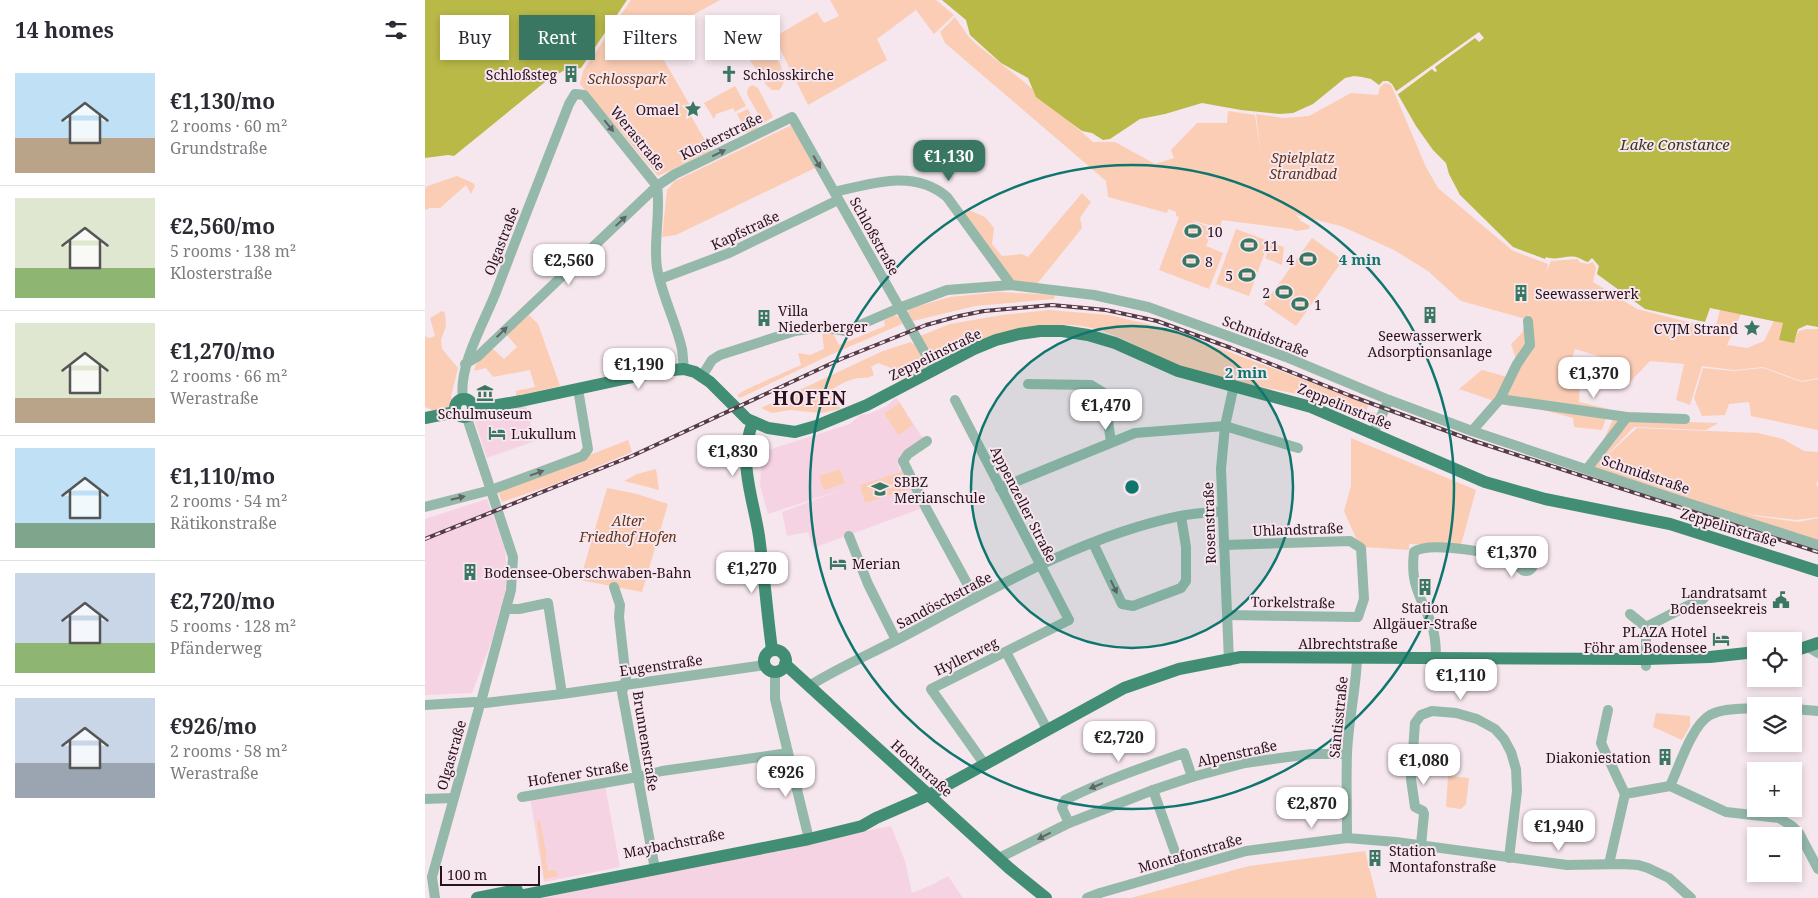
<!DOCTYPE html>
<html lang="en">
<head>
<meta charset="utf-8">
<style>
  :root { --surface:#fff; --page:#f2f2f3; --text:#2b2b33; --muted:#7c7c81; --line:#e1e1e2; --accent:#3a7762 }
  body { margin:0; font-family:"Noto Serif",serif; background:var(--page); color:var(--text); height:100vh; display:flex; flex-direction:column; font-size:19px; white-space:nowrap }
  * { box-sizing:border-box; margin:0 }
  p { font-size:16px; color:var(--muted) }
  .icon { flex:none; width:28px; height:28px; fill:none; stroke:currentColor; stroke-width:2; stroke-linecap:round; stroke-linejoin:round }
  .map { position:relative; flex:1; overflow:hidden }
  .panel { display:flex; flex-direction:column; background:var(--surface); width:425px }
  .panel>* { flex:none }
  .top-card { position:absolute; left:15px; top:15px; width:475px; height:45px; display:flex; gap:10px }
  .buttons { position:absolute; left:1322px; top:632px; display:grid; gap:10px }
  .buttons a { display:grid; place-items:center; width:55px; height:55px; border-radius:0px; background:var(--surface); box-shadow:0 2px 8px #0003; font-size:25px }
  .scale { position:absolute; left:15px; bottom:12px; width:100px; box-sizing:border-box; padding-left:5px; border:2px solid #2b101e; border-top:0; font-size:14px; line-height:18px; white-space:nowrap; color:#2b101e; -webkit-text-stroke:4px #f6e6ed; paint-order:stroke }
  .price { position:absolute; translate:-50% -42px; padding:0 11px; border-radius:10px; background:#fff; color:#222; font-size:16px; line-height:32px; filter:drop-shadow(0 1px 2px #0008) }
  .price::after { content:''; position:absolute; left:50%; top:30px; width:15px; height:11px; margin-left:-8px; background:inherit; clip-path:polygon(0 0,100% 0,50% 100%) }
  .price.selected { background:var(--accent); color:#fff }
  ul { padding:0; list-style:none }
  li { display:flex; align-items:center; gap:15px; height:125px; padding:0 15px }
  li+li { border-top:1px solid var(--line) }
  li span { display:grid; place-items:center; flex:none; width:140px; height:100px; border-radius:0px; color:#555 }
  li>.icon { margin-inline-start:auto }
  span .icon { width:60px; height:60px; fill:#fffc; stroke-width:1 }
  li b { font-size:21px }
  h2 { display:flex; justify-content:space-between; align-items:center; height:60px; padding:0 15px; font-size:21px }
  .pill { padding:0 18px; border-radius:0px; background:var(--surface); box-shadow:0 2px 8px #0003; font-size:18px; line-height:45px }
  .pill.selected { background:var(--accent); color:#fff }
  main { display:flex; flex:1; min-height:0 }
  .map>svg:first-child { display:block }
</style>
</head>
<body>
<main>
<section class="panel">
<h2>14 homes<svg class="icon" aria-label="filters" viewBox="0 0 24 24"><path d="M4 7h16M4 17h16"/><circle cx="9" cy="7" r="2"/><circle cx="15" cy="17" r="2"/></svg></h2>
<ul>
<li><span style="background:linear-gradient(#bfe0f5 65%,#b9a48a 0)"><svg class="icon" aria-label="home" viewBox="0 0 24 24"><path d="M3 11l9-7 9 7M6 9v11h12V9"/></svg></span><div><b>€1,130/mo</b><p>2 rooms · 60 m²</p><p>Grundstraße</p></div></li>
<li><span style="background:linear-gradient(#dfe7d0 70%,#8fb573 0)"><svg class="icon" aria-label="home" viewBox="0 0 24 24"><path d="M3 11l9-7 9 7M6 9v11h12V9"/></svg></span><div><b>€2,560/mo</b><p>5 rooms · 138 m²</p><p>Klosterstraße</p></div></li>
<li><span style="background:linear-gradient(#dfe7d0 75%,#b9a48a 0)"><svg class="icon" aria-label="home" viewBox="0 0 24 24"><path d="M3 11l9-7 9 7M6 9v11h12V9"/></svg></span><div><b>€1,270/mo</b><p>2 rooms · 66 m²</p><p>Werastraße</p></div></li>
<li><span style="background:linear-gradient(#bfe0f5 75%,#7fa58c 0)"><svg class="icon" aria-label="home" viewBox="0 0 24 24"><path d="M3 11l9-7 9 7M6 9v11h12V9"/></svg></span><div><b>€1,110/mo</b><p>2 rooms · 54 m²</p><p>Rätikonstraße</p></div></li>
<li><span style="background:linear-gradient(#c9d6e8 70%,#8fb573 0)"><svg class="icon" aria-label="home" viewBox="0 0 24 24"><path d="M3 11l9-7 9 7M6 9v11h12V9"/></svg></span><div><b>€2,720/mo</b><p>5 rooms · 128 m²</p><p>Pfänderweg</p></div></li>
<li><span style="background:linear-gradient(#c9d6e8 65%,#9aa5b1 0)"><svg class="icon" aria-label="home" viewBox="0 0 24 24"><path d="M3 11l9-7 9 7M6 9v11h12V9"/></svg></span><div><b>€926/mo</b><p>2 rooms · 58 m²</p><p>Werastraße</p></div></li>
</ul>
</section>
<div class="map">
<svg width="1393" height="898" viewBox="0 0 1393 898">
  <rect width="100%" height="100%" fill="#f6e6ed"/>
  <!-- built -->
  <g fill="#f6d3e3">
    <path d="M471,397L499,440L474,456V470L480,468L495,509L388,548L383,532L362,536L357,512L419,489L343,514L335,485L337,452L425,424L435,415L444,414L462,406Z"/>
    <path d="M101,406L110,441L62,458L48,416Z"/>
    <path d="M62,499L80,549L82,573L80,592L67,640L47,693L0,695V519Z"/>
    <path d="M180,785L195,867L119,882L105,797Z"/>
    <path d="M466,826L480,861L487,893L509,884L523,876L538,898H119L197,880Z"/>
  </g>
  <!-- green -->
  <g fill="#fbcdb5">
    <path d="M206,0H295L226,38L266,107L262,109L286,151L233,176L155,84L158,71Z"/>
    <path d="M405,0H511L529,15L509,34L491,10L452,39L462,60L383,105L349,37L392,12L399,23L414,16Z"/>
    <path d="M530,17L543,36L551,44L598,81L668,142H690L730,164L749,158L746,150L772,123H802L803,111L830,115L836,155L831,114L858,118L884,116L926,93L953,95L955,87L960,83L966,85L1001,167L1013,188L1088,251L1123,264L1121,273L1126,261L1153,259L1154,262L1163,264L1168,262L1171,268L1168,282L1212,309L1290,329L1295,310L1316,314L1302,345L1322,348L1339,341L1349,321L1358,323L1368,343L1374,331L1382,329H1393V378L1377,381L1338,367L1309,370L1277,366L1265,405L1251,400L1259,364L1225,361L1205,382L1183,359L1150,349L1147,358L1155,379L1154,402L1184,409L1177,430L1149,427L1148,418L1115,409L1084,406L1034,389L1057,370L1090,379L1091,359L1086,344L1097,333L1105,312L1101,319L1036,301L1003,271L969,250L916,226L871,215L876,221L885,226L884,229L871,231L867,229L797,220L795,228L766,220L788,229L781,246L798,253L784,289L734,270L754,217L751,216V212L743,209L742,213L683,197L681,181L520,43L515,32Z"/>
    <path d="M322,21C327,23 331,25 335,29C343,38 357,64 359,76C360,81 358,86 354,90H347L341,85L316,46L313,31L317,22Z"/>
    <path d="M327,85L333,88L348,117L338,123L322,94L323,88Z"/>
    <path d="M310,86L321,106L309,112V108L291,114L289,119L279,103Z"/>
    <path d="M323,109L333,128L322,133L312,114Z"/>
    <path d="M367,125L390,168L251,235L237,237L242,190L250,181Z"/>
    <path d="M32,176L48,183L50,186L46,194L41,185L15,208H5L0,210V187Z"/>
    <path d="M657,193L666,202L655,218L657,228L612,284L587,281L538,215L544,210L560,217L569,228L567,244L577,256L597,254L603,257Z"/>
    <path d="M811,229L844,241L824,296L791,284Z"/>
    <path d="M887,238L918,260L871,326L839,304Z"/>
    <path d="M846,243L859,247L857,265L840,258Z"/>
    <path d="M574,292L630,295L629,299L550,306L488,321L483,313L484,309L525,297Z"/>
    <path d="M624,310L684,315L740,328L943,404L942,411L951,413L948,418C928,408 906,403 884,397C846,388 807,382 769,371C731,360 697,332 656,326C606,319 556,342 510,359L495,336L525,324L577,315Z"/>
    <path d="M17,311L20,313L21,326L16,340L17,349L33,368L26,396L28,402L25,407L10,411L0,407V336L4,338L10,336L5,318Z"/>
    <path d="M104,315L113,324L135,386L91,396V391L110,387L105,370L68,377L61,368L49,371L51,364L67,348L79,359L92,347L81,334Z"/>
    <path d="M469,315L475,318L477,324L405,355L315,398L312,395L322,389L376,365L373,353L385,355L399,349L397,332L408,333L414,345L460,326L459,321Z"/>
    <path d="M486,342C495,350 501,355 501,367L472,381L469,369L453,363L446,367L449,375C443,378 441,378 434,378C423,379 413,386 404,391L410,406L413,405L416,409L396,413L365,410L347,413L336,408L458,351Z"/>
    <path d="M1278,368L1308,371L1338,368L1377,382L1393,379V430L1326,416L1324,402L1304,404L1300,415L1277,416L1269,398Z"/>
    <path d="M475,403L488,425L473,435L459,413Z"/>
    <path d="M1188,419L1293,423L1281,430L1209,427L1177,460L1212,428L1333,433L1358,439L1379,451L1393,452V480L1391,485L1393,486V517L1372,520L1329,515L1315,511L1330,516L1373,522L1393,518V544L1166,468Z"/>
    <path d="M926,438L1051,490L1036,545L984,544V550L938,547L931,538L919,511L926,486Z"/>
    <path d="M203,440L207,452L130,484L77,502L73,491Z"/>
    <path d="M231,469L234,490L199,481L212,474Z"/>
    <path d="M415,469L420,483L399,490L394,476Z"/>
    <path d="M479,471L484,489L440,503L435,485Z"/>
    <path d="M182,488L212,494L243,504L217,592L155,580Z"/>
    <path d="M1231,713L1265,716V726L1257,740L1228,727Z"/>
    <path d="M1023,776L1044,778L1041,804L1036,809L1021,807Z"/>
    <path d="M110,804L112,820H115L122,857H120L123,871L131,870L133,876L119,879Z"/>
    <path d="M940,851L952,898H706L824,866Z"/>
  </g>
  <!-- water -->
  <g fill="#b9b948">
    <path d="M0,0H202L156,68L138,71L120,82L29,156L23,155L0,158Z"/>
    <path d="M517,0H1393V327L1382,325L1373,329L1369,343L1354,340L1358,323L1285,308L1280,322L1220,309L1172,274L1174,266L1167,258L1163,262C1159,261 1155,258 1151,257C1141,255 1132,261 1121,257L1120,259L1088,247L1035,195L1024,174L1021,163L1008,150L991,126L967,84L963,81H958L954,85L946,79L937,77L929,76L920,78L888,104L868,113L855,114L816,110L777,103L740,114L715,119L685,139L678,140L667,133L657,131L611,97L603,78L576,63L545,35L541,20Z"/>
  </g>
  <!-- pier -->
  <path fill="#f6e6ed" d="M1054,32L1059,38L1054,42L1050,38L1010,67L1012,71L1010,72L1007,69L972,95L970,92Z"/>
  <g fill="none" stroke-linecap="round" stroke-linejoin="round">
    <!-- minor -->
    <g stroke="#94b9aa" stroke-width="10">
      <path d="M410,192C447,183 490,169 522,197L586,285"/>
      <path d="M235,279L304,253L413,200"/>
      <path d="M40,364L52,357L232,186L250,174L367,117L509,369"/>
      <path d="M277,376L287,360L295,355L370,331L397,327L421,331L474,308L522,290L586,285L669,295L723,307L861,357L964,400L1047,431L1244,497L1393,545"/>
      <path d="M603,384L666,385L679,393L686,442"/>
      <path d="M38,399C33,366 59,323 71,292C95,229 119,167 144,104L150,94L159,95L232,186C236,213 228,241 232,268C237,296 251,322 257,349C258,356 258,362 259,369"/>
      <path d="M1075,399L1202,417L1260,419"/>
      <path d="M530,400L644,620L506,689L560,765"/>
      <path d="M42,418L88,557L86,590L57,698"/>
      <path d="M1047,431L1075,399L1092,364L1105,345L1103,321"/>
      <path d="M948,433L964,400"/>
      <path d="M502,441L483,454L478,461L501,508L550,598"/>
      <path d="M1162,469L1202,417"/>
      <path d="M575,488L710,433L800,426L873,448"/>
      <path d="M0,507L66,490L158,456L163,449L153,389"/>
      <path d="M424,536L443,584L471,640"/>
      <path d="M668,543L697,604L708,606L756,588L761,581V547L756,516"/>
      <path d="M799,545L925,541L936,548L939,599L933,617L802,615"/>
      <circle cx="1101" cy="564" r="7"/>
      <path d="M189,587L195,605L194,617L201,679L197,692L230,869"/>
      <path d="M81,609H94L123,603L137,694"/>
      <path d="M1205,614L1221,627"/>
      <path d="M1383,647L1393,653"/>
      <path d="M581,652L622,729"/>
      <path d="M804,661L796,469L800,426L809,385"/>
      <path d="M1011,665C1011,651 1011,636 1006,623C995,595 985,584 989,552C1004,540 1075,554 1094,561"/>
      <path d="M1221,666V627L1264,605L1275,602L1279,598"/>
      <path d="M350,671V699L384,839"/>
      <path d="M384,686C416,666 452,651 485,633C569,588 661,535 755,516C769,513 783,513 797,511"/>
      <path d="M60,703L137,694L340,665"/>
      <path d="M0,705L50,702"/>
      <path d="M1369,709L1393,711"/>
      <path d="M1183,710L1176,743L1200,794L1184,864"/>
      <path d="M1245,786C1254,767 1267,725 1285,715C1299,708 1316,709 1331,708"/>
      <path d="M728,790L756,869"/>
      <path d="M1200,794L1245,786L1301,812L1354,818L1367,826L1374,833L1393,869"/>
      <path d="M97,797L213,777L237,771L363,753"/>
      <path d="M0,799L28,798"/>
      <path d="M644,823L637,808L640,800C678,781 719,767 759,753L767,777"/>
      <path d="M922,838C922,810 921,782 922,754C923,722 931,690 932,658"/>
      <path d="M996,845L999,814L998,811L990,807L986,779L990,723L996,715L1007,711L1031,713L1052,719L1070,729L1079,739L1086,752L1091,769L1092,791L1084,858"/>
      <path d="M574,858L644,823L728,790L767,777L820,763L855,758L887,754H922"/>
      <path d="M10,898L7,877L54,708"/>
      <path d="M662,898L675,893L821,851L922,838L971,842L1142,865L1198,864L1213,865L1223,868L1244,878L1266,898"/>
    </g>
    <!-- major -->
    <g stroke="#428e74" stroke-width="12">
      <circle cx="39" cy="408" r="9"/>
      <path d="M49,409L96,401L236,371L259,369L270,372L285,382L322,419L343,428L370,432L391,426L442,405L549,349L571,340L594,334L615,331H637L663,335L690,343L753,371L886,407L1060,482L1120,499L1245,524L1393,571"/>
      <path d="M0,418L30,412"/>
      <path d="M328,422C312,461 328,497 334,536C339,574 342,612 347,650"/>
      <circle cx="350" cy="661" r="11"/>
      <path d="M1369,651L1393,643"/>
      <path d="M360,664L584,868L621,898"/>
      <path d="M52,898L92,890"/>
      <path d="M84,898L384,839L437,826L451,818L504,795L699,688L754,669L816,657L1222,659L1285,657L1331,652"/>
    </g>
    <!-- rail casing -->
    <g stroke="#543b48" stroke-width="4">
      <path id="rail" d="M0,539L207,456L416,359L501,325L534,316L559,311L627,305L681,310L732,321L806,348L926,396L1049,441L1393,552"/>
    </g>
    <!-- rail -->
    <use href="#rail" stroke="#f6e6ed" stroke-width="2" stroke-dasharray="5.5" stroke-linecap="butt"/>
  </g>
  <!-- one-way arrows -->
  <defs><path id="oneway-solid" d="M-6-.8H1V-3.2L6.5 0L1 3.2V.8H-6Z" transform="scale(1.25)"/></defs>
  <g fill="#606464">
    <use href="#oneway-solid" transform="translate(184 126) rotate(51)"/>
    <use href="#oneway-solid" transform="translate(294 153) rotate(-26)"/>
    <use href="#oneway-solid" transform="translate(392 162) rotate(60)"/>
    <use href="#oneway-solid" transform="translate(196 221) rotate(-43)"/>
    <use href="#oneway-solid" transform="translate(77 332) rotate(-44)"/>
    <use href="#oneway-solid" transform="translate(112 473) rotate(-20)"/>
    <use href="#oneway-solid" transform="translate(33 498) rotate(-14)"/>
    <use href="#oneway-solid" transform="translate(689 587) rotate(65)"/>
    <use href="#oneway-solid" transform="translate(671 786) rotate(158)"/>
    <use href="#oneway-solid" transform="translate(619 836) rotate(153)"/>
  </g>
  <!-- distance rings -->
  <circle cx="707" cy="487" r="161" fill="#0f766e" fill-opacity=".12"/>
  <g fill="none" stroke="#0f766e" stroke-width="2.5">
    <circle cx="707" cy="487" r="161"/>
    <circle cx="707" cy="487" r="322"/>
  </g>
  <!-- icons -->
  <defs>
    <g id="building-bare" transform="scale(1.35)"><path d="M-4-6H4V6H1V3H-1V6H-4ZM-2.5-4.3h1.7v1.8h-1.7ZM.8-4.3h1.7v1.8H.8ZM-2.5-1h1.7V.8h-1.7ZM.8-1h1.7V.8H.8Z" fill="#3a7762" stroke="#f6e6ed" stroke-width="2.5" paint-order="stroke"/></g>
    <g id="church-bare" transform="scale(1.35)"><path d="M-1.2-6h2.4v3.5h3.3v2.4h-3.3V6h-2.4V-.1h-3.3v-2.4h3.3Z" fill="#3a7762" stroke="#f6e6ed" stroke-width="2.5" paint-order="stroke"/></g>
    <g id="sight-bare" transform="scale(1.35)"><path d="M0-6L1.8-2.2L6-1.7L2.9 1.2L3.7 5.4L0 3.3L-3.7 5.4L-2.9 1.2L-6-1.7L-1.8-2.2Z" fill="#3a7762" stroke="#f6e6ed" stroke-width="2.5" paint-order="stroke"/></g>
    <g id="stadium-bare" transform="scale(1.35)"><path d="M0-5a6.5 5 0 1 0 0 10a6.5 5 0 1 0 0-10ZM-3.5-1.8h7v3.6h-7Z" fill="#3a7762" stroke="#f6e6ed" stroke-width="2.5" paint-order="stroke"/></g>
    <g id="museum-bare" transform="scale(1.35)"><path d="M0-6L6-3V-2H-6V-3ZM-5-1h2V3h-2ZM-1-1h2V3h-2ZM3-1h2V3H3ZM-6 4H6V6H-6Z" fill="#3a7762" stroke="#f6e6ed" stroke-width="2.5" paint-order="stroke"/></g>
    <g id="hotel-bare" transform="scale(1.35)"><path d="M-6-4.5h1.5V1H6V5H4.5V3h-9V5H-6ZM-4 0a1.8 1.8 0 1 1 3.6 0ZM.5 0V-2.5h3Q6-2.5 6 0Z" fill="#3a7762" stroke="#f6e6ed" stroke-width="2.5" paint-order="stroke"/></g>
    <g id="school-bare" transform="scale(1.35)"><path d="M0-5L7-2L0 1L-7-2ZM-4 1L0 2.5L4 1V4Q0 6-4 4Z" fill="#3a7762" stroke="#f6e6ed" stroke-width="2.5" paint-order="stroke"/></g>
    <g id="civic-bare" transform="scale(1.35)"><path d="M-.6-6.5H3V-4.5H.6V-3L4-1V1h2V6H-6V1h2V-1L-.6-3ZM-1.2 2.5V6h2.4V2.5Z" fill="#3a7762" stroke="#f6e6ed" stroke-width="2.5" paint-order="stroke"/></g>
  </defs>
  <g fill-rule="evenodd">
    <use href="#building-bare" x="146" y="74"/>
    <use href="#church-bare" x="304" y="74"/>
    <use href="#sight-bare" x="268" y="109"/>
    <use href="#stadium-bare" x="768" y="231"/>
    <use href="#stadium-bare" x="824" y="245"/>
    <use href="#stadium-bare" x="883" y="259"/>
    <use href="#stadium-bare" x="766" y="261"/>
    <use href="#stadium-bare" x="822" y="275"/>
    <use href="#stadium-bare" x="859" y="292"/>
    <use href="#building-bare" x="1096" y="293"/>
    <use href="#stadium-bare" x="875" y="304"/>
    <use href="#building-bare" x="1005" y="315"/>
    <use href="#building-bare" x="339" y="318"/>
    <use href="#sight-bare" x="1327" y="328"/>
    <use href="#museum-bare" x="60" y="393"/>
    <use href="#hotel-bare" x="72" y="433"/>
    <use href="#school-bare" x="455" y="489"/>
    <use href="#hotel-bare" x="413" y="563"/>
    <use href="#building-bare" x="45" y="572"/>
    <use href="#building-bare" x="1000" y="587"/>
    <use href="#civic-bare" x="1356" y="600"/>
    <use href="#hotel-bare" x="1296" y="639"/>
    <use href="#building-bare" x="1240" y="757"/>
    <use href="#building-bare" x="950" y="858"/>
  </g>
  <g text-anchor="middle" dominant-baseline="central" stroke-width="4" stroke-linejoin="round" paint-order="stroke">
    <!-- poi labels -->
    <g font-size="14" fill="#2b101e" stroke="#f6e6ed" text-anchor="start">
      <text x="132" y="74" text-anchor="end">Schloßsteg</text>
      <text x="318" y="74">Schlosskirche</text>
      <text x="254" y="109" text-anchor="end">Omael</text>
      <text x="782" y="231">10</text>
      <text x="838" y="245">11</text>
      <text x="869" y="259" text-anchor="end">4</text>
      <text x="780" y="261">8</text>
      <text x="808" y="275" text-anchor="end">5</text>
      <text x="845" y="292" text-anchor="end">2</text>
      <text x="1110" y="293">Seewasserwerk</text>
      <text x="889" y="304">1</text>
      <text x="353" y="310">Villa<tspan x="353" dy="16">Niederberger</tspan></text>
      <text x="1313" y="328" text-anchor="end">CVJM Strand</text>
      <text x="1005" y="335" text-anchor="middle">Seewasserwerk<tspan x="1005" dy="16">Adsorptionsanlage</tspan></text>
      <text x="60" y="413" text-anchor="middle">Schulmuseum</text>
      <text x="86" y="433">Lukullum</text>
      <text x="469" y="481">SBBZ<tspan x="469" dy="16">Merianschule</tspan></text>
      <text x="427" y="563">Merian</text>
      <text x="59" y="572">Bodensee-Oberschwaben-Bahn</text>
      <text x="1342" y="592" text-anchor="end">Landratsamt<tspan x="1342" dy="16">Bodenseekreis</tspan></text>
      <text x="1000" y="607" text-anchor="middle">Station<tspan x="1000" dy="16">Allgäuer-Straße</tspan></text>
      <text x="1282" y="631" text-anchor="end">PLAZA Hotel<tspan x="1282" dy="16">Föhr am Bodensee</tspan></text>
      <text x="1226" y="757" text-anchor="end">Diakoniestation</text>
      <text x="964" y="850">Station<tspan x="964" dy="16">Montafonstraße</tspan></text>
    </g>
    <!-- park labels -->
    <g font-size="14" font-style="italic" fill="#633418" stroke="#f6e6ed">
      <text x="202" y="78">Schlosspark</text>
      <text x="878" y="157">Spielplatz<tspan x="878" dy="16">Strandbad</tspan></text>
      <text x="203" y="520">Alter<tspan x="203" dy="16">Friedhof Hofen</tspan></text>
    </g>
    <!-- street labels -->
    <g font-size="14" fill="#2b101e" stroke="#f6e6ed">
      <text transform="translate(296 136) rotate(-26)">Klosterstraße</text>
      <text transform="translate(213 138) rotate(51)">Werastraße</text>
      <text transform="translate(320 230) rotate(-25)">Kapfstraße</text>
      <text transform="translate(450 236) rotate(61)">Schloßstraße</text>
      <text transform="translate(76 241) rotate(-69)">Olgastraße</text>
      <text transform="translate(841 336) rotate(21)">Schmidstraße</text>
      <text transform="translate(510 354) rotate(-26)">Zeppelinstraße</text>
      <text transform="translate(920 406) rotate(22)">Zeppelinstraße</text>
      <text transform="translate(1221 474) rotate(19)">Schmidstraße</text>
      <text transform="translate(599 504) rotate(63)">Appenzeller Straße</text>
      <text transform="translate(784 523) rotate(-92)">Rosenstraße</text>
      <text transform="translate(1304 527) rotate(17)">Zeppelinstraße</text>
      <text transform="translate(873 529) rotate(-2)">Uhlandstraße</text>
      <text transform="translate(519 600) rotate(-28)">Sandöschstraße</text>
      <text transform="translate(868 602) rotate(1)">Torkelstraße</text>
      <text x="923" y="643">Albrechtstraße</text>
      <text transform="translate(541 656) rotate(-26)">Hyllerweg</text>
      <text transform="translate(236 665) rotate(-8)">Eugenstraße</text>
      <text transform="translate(913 717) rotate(-84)">Säntisstraße</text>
      <text transform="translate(221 741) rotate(81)">Brunnenstraße</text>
      <text transform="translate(812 753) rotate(-12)">Alpenstraße</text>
      <text transform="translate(26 755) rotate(-74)">Olgastraße</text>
      <text transform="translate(497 768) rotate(42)">Hochstraße</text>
      <text transform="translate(153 773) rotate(-9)">Hofener Straße</text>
      <text transform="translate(249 843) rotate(-11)">Maybachstraße</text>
      <text transform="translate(765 853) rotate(-16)">Montafonstraße</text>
    </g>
    <!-- water labels -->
    <g font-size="15" font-style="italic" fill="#383820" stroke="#f6e6ed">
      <text x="1250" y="144">Lake Constance</text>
    </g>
    <!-- district labels -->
    <g font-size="19" font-weight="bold" letter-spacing="1" fill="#2b101e" stroke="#f6e6ed">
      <text x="385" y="398">HOFEN</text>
    </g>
  </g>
  <circle cx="707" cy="487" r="8" fill="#0f766e" stroke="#f6e6ed" stroke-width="2.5"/>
  <g font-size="15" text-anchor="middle" font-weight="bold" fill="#0f766e" stroke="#f6e6ed" stroke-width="4" stroke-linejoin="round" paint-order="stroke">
    <text x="935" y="265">4 min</text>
    <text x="821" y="378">2 min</text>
  </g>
</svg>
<div class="buttons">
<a><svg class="icon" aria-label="locate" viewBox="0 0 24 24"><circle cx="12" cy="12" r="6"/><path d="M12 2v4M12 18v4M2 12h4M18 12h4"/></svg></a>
<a><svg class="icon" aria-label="layers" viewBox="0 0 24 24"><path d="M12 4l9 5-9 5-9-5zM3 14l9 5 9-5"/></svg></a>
<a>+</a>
<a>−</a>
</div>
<div class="scale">100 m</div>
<b class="price selected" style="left:524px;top:182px">€1,130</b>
<b class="price" style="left:144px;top:286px">€2,560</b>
<b class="price" style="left:214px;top:390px">€1,190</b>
<b class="price" style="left:1169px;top:399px">€1,370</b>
<b class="price" style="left:681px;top:431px">€1,470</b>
<b class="price" style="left:308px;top:477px">€1,830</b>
<b class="price" style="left:1087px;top:578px">€1,370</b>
<b class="price" style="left:327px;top:594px">€1,270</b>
<b class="price" style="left:1036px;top:701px">€1,110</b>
<b class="price" style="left:694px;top:763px">€2,720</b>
<b class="price" style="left:999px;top:786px">€1,080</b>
<b class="price" style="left:361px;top:798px">€926</b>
<b class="price" style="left:887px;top:829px">€2,870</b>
<b class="price" style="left:1134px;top:852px">€1,940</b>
<div class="top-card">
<a class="pill">Buy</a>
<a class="pill selected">Rent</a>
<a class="pill">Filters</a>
<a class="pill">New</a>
</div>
</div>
</main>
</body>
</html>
